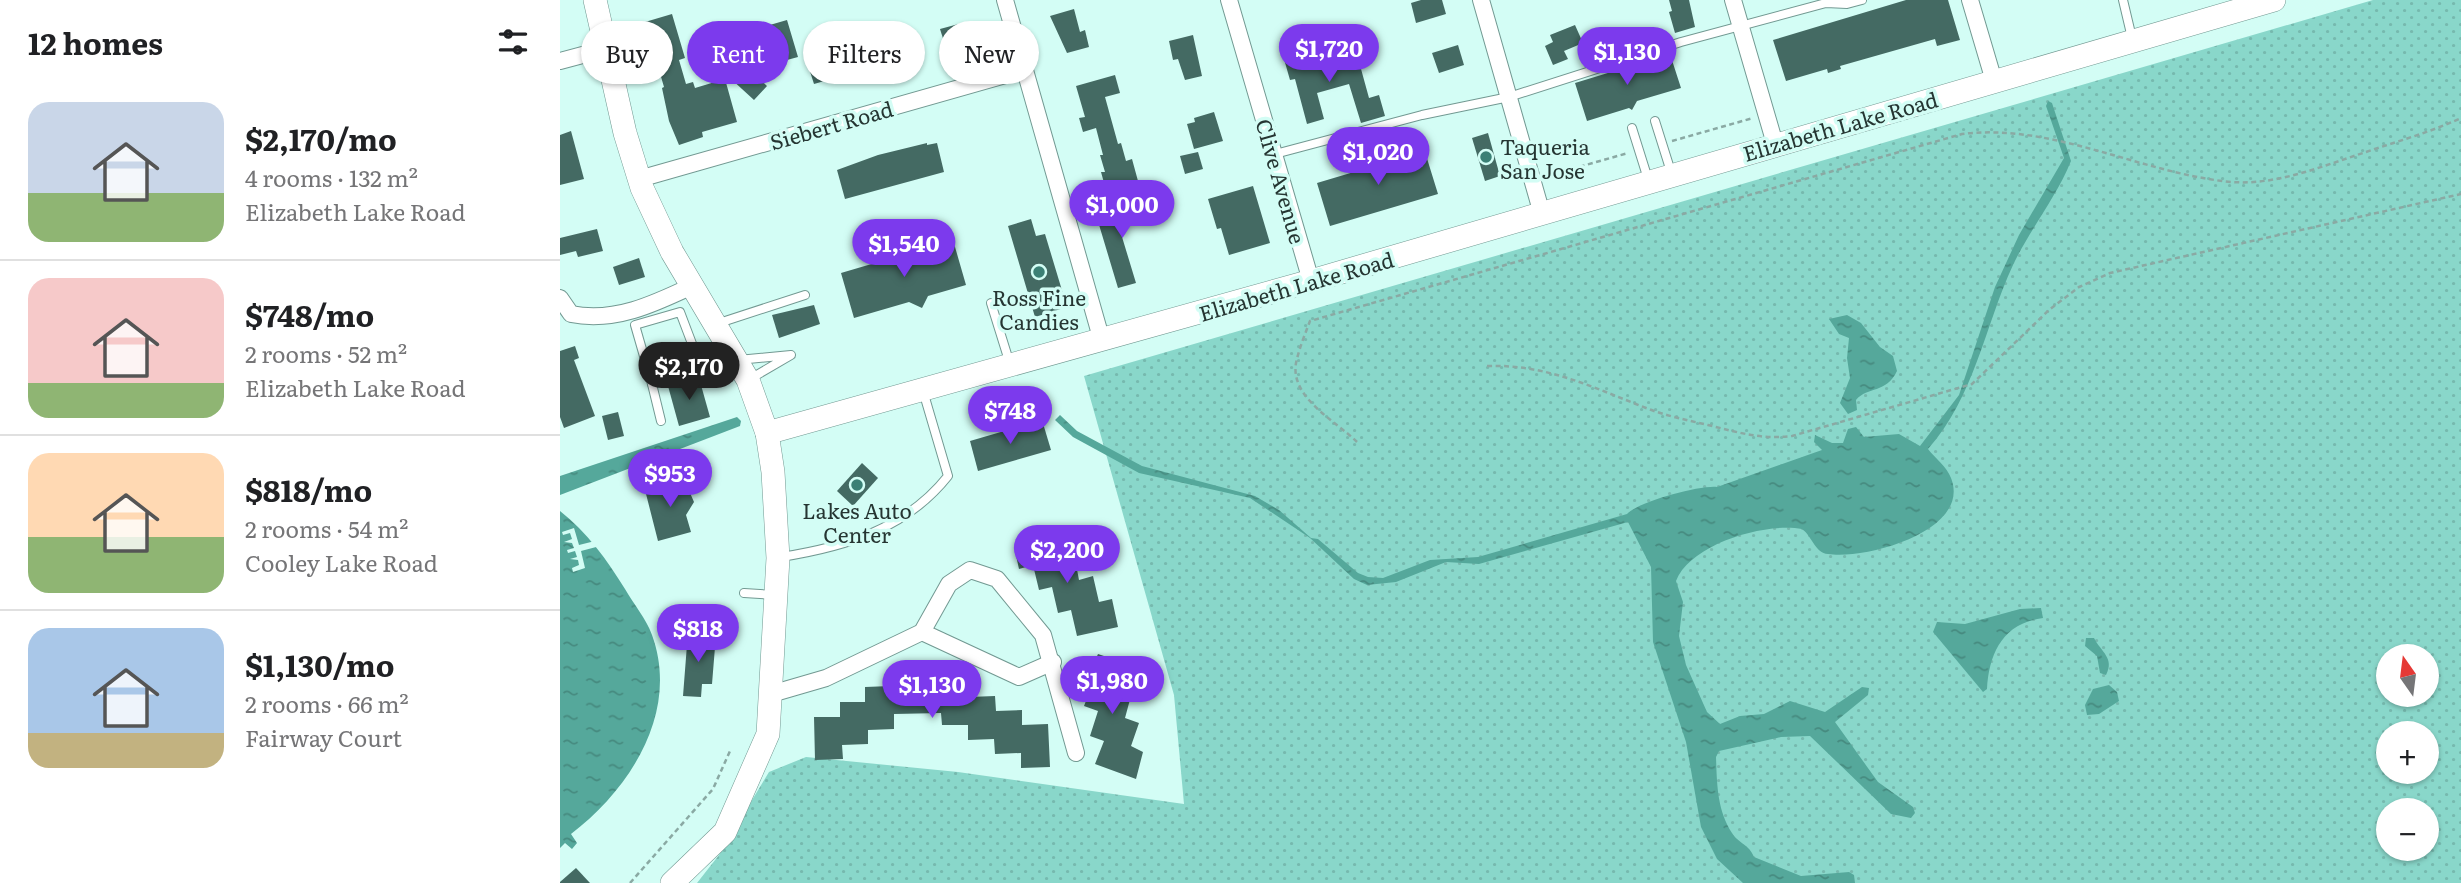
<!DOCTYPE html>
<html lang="en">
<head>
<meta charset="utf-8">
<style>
  :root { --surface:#fff; --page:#f6f6f6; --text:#202124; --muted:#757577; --line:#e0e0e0; --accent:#7c3aed }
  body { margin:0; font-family:Literata,serif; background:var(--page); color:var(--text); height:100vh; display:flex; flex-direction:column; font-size:26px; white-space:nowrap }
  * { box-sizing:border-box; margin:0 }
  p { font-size:23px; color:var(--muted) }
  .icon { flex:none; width:38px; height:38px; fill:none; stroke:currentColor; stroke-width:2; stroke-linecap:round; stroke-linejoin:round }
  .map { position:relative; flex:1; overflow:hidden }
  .side { display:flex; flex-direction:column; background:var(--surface); width:560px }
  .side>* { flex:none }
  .hud { position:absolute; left:21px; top:21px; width:665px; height:63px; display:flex; gap:14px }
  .needle { width:46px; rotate:346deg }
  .buttons { position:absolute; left:1816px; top:644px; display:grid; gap:14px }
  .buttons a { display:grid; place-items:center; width:63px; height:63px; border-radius:50%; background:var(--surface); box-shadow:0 2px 5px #0004; font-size:35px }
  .price { position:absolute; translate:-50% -60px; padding:0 16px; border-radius:24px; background:var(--accent); color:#fff; font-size:23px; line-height:46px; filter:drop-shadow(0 2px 4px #0008) }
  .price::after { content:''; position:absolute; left:50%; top:42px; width:21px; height:16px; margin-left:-10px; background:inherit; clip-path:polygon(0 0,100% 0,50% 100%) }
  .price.active { background:#222; color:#fff }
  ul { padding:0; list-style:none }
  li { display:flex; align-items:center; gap:21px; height:175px; padding:0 28px }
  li+li { border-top:2px solid var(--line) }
  li span { display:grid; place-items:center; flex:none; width:196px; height:140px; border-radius:21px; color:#555 }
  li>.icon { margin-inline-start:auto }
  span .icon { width:84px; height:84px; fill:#fffc; stroke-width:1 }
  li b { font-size:30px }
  h2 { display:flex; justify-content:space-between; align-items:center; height:84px; padding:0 28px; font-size:30px }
  .pill { padding:0 24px; border-radius:32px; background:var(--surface); box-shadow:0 2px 5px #0004; font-size:24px; line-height:63px }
  .pill.active { background:var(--accent); color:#fff }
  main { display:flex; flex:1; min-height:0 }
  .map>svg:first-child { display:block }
</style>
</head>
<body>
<main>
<section class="side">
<h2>12 homes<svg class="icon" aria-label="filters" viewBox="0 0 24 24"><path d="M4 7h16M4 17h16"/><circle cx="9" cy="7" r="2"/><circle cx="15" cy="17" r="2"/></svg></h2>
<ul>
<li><span style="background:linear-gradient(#c9d6e8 65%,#8fb573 0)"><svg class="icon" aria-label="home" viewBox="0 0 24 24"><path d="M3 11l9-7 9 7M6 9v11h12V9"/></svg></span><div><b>$2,170/mo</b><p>4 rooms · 132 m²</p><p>Elizabeth Lake Road</p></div></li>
<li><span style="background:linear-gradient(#f6c9c9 75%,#8fb573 0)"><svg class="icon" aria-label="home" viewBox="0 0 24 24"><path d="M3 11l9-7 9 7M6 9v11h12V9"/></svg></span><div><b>$748/mo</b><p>2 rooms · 52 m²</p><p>Elizabeth Lake Road</p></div></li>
<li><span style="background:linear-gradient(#ffd9b3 60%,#8fb573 0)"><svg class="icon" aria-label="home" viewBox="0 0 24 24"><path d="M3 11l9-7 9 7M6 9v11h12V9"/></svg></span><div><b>$818/mo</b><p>2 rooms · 54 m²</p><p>Cooley Lake Road</p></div></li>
<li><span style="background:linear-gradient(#a9c7e8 75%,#c2b280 0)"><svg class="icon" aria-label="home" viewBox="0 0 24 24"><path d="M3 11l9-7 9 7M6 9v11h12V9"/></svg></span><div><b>$1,130/mo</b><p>2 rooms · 66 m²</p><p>Fairway Court</p></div></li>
</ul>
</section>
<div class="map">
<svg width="1901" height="883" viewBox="0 0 1901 883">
  <defs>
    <pattern id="grass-dots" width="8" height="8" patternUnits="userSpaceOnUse" patternTransform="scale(1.75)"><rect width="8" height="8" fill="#89d7ca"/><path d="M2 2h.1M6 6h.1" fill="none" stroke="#76b9ae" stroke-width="1.8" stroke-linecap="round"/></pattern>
    <pattern id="water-ripples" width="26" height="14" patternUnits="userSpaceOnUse" patternTransform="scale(1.75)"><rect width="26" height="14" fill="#55a89b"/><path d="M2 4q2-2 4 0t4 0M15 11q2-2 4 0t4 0" fill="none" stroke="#468a7f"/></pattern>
  </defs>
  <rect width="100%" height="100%" fill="#d3fdf5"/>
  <!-- grass -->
  <path fill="url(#grass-dots)" fill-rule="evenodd" d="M1813,0H1901V883H137L159,855L209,772L246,757L398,772L624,804L614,695L524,376ZM1829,656H1867V695H1829ZM1829,733H1867V772H1829ZM1829,810H1867V849H1829Z"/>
  <!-- water -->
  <g fill="url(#water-ripples)">
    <path d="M1488,101L1492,103L1511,161C1496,198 1470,229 1453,265C1424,328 1415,396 1368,449C1375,458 1387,467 1391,478C1412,531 1305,560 1268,554C1255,553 1252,536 1242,529C1205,522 1130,544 1116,581L1123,602L1119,636L1126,665L1147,712L1160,724L1180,716L1204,714L1230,701L1265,712L1302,687L1309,688L1308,695L1275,722L1318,782L1353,807L1355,813L1351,818L1331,814L1250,736L1221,737L1159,751L1156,757C1157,784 1157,810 1172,833C1179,844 1189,844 1194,857L1241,876L1289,872L1294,875L1295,883H1183L1157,859L1141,827L1126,742L1093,642L1091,567L1068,522L919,564L886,562L836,582L807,585L794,579L750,538L690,498L579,473L513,437L495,420L500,415L517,431L582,466L695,496L719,510L751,538L758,539L798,573L808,577L823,578L870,560L918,557L1067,514C1078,502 1140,485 1157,487L1262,450L1254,442L1255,435L1272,443H1283L1288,429L1296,427L1304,437L1339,434L1360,446L1399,395L1435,287L1459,235L1504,158L1486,106Z"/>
    <path d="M1287,315L1301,323L1320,347L1333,356L1337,371C1326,394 1308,386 1296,400L1297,410L1288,414L1280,403L1290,378L1287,358L1289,338L1279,334L1269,319Z"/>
    <path d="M177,417L181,421L180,426L0,495V476Z"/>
    <path d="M0,511C27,532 47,560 65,589C74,605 86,618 92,635C120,712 70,789 11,834L17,843L12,849L5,843L0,848Z"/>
    <path d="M1481,608L1483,618C1443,623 1429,653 1427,689L1423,692L1373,632L1377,622L1405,624L1460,609Z"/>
    <path d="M1526,638H1534C1541,652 1555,658 1546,675L1540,673L1537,656L1525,646Z"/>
    <path d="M1549,685L1557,692L1559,701L1539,714L1527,715L1525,705L1533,689Z"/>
  </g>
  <!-- pier -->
  <path fill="#d3fdf5" d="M14,528L19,545L35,541L40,546L21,551L25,568L13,572L12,568L19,565L18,560L10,559L17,557L15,551L8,553L7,550L14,548L12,543L4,542L12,539L10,533L3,535L2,532Z"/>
  <!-- building -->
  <g fill="#446a63">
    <path d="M861,0H882L886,14L856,23L851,3Z"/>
    <path d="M1109,0H1129L1135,27L1115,33L1109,12L1112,11Z"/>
    <path d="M1346,0H1388L1400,40L1377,46L1375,39L1280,66L1281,69L1268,73L1267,69L1226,81L1213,40Z"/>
    <path d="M514,9L520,32L525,30L529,47L507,53L490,16Z"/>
    <path d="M112,14L125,58L119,60L126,84L133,82L135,88L165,79L177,122L142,132L143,137L119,145L109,121L102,88L104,87L85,22Z"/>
    <path d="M227,20L238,57L190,70L207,86L194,100L170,78L178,75L172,54L177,59L179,50L208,58L199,28Z"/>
    <path d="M406,22L412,42L387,51L380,29Z"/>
    <path d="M1015,25L1023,43L1004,51L1008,59L993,65L985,46L993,42L990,35Z"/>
    <path d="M344,35L351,56L254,84L247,62L282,52L280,46L301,40L304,48Z"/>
    <path d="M633,35L642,76L625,80L618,59L613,60L609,41Z"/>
    <path d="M898,45L904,65L879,73L872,53Z"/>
    <path d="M746,46L747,52L756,49L761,68L798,58L809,98L819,95L825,116L801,123L789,84L757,93L764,119L747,124L735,79L730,80L722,52Z"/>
    <path d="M1110,54L1121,88L1077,101L1072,110L1069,108L1027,121L1015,83Z"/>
    <path d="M555,75L560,93L545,97L558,144L561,143L566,161L572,159L578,181L546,190L541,172H545L540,155H543L536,128L523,132L519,118L525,117L516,86Z"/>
    <path d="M654,112L663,141L634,149L627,124L635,122L634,118Z"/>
    <path d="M11,131L24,179L0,185V135Z"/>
    <path d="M928,133L940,176L925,181L912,138Z"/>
    <path d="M367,143V145L377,143L384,172L285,199L277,170L318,155Z"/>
    <path d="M832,146L836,160L865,152L878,194L770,226L757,183L814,166L810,152Z"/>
    <path d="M638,152L643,169L625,174L620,156Z"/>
    <path d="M693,186L710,243L669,255L661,228L657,229L648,199Z"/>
    <path d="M593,202L597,216L559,227L576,283L558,288L537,218Z"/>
    <path d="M471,219L476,236L485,234L507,307L475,317L448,226Z"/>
    <path d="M37,229L43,251L18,257L16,251L0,255V238Z"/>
    <path d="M393,240L406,285L368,296L362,308L349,302L294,318L281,273Z"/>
    <path d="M79,258L85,277L59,285L53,267Z"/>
    <path d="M254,305L260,324L219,338L212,315Z"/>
    <path d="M15,346L19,358L14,360L35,416L4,428L0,417V351Z"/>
    <path d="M139,378L150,417L119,426L108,386Z"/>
    <path d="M58,412L64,436L48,440L42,416Z"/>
    <path d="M482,420L491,450L418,471L410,441Z"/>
    <path d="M302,463L318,478L293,506L277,491Z"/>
    <path d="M124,479L134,502L126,515L131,532L98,541L85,490Z"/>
    <path d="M494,532L500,558L514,554L519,580L533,576L539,602L552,599L558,627L517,636L511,610L498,613L492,587L479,590L473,565L459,569L455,551L465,549L463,539Z"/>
    <path d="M128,632L150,634L149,647H155L152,684H142L141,697L123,696Z"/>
    <path d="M538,654L568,664L560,689L572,692L565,718L579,723L571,746L583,752L576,779L535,764L544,741L530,736L538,711L524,706L533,683L518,678L525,660L534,663Z"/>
    <path d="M330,671H348V680H359V692L391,691V682H409V697L435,696L436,711L462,710V725L488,724L490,767L461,768V753L435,754L434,739L408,740V725H382L381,713L334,714V729L308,730V744L282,745L283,759L255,760L254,717H280V702H305V687L331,686Z"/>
    <path d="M16,868L30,883H0V882Z"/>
  </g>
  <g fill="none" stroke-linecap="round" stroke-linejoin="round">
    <!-- lane casing -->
    <g stroke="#729992" stroke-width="10">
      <g id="lane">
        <path d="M1563,0L1572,38"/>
        <path d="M1095,121L1112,175"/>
        <path d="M1072,128L1088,179"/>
        <path d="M715,154L862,115L949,97L1121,42L1266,3L1287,4L1302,0"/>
        <path d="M431,303L450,364"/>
        <path d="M159,323L245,295"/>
        <path d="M142,370L120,312L75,325L92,384L178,360L231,355L190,379"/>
        <path d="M92,384L101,421"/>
        <path d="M221,557C285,547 346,529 388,476L363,391"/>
        <path d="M184,593L214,595"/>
      </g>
    </g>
    <!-- street casing -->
    <g stroke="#729992" stroke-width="18">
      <g id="street">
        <path d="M445,0L542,341"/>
        <path d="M669,0L751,281"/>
        <path d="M921,0L982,214"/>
        <path d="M1173,0L1215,144"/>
        <path d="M1410,0L1434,81"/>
        <path d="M0,61L45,49"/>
        <path d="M79,179L463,70"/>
        <path d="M0,298L11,314C54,323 94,304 132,286"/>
        <path d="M362,632L459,677L493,662"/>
        <path d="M211,694L266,678L362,632L389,584L410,570L437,579L483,635L516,753"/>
      </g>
    </g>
    <!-- secondary casing -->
    <g stroke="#729992" stroke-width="24">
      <g id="secondary">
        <path d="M35,0L65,133L82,188L112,252L188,380L207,433L213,472L218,558L208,734L165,832L112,883"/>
        <path d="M207,433L751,281L1714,0"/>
      </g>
    </g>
    <!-- path -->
    <g stroke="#8aa9a3" stroke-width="2.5" stroke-dasharray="5 3.5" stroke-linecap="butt">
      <path d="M1112,141L1193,118"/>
      <path d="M987,176L1068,153"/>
      <path d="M927,366C986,364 1032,387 1086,408C1106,416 1127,420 1148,425C1177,432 1201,440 1232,436L1412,384L1489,310L1519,287L1550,273L1901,194"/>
      <path d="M797,442C776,421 730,398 736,363C739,349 745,334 750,321L1402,134C1490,123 1575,170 1662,181C1712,188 1759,167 1806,152C1838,141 1871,132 1901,118"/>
      <path d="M70,883L153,789L170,751"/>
    </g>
    <!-- lane -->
    <use href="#lane" stroke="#fff" stroke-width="8"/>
    <!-- street -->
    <use href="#street" stroke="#fff" stroke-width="16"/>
    <!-- secondary -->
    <use href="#secondary" stroke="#fff" stroke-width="23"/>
  </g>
  <!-- markers -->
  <g fill="#3b8075" stroke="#d3fdf5" stroke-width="2.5">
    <circle cx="926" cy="157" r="7"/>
    <circle cx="479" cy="272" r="7"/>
    <circle cx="297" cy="485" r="7"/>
  </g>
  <g text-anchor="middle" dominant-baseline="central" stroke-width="7" stroke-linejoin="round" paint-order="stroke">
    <!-- street labels -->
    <g font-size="21" fill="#253532" stroke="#d3fdf5">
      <text transform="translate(271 124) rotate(-16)">Siebert Road</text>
      <text transform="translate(1280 125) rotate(-16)">Elizabeth Lake Road</text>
      <text transform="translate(722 181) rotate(74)">Clive Avenue</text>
      <text transform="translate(736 285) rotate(-16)">Elizabeth Lake Road</text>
    </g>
    <!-- poi labels -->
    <g font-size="21" fill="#253532" stroke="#d3fdf5">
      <text x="940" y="145" text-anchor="start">Taqueria<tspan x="940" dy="24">San Jose</tspan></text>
      <text x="479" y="296">Ross Fine<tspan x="479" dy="24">Candies</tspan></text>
      <text x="297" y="509">Lakes Auto<tspan x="297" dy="24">Center</tspan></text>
    </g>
  </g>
</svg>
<div class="buttons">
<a><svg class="needle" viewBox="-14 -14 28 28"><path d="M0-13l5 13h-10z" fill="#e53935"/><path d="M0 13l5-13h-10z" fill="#757577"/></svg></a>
<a>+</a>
<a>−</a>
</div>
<b class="price" style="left:769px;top:84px">$1,720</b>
<b class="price" style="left:1067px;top:87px">$1,130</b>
<b class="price" style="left:818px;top:187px">$1,020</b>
<b class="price" style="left:562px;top:240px">$1,000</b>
<b class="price" style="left:344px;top:279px">$1,540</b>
<b class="price active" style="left:129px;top:402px">$2,170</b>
<b class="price" style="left:450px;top:446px">$748</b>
<b class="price" style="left:110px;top:509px">$953</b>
<b class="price" style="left:507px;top:585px">$2,200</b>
<b class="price" style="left:138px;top:664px">$818</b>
<b class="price" style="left:552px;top:716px">$1,980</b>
<b class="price" style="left:372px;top:720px">$1,130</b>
<div class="hud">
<a class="pill">Buy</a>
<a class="pill active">Rent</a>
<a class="pill">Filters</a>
<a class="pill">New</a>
</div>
</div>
</main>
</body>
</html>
